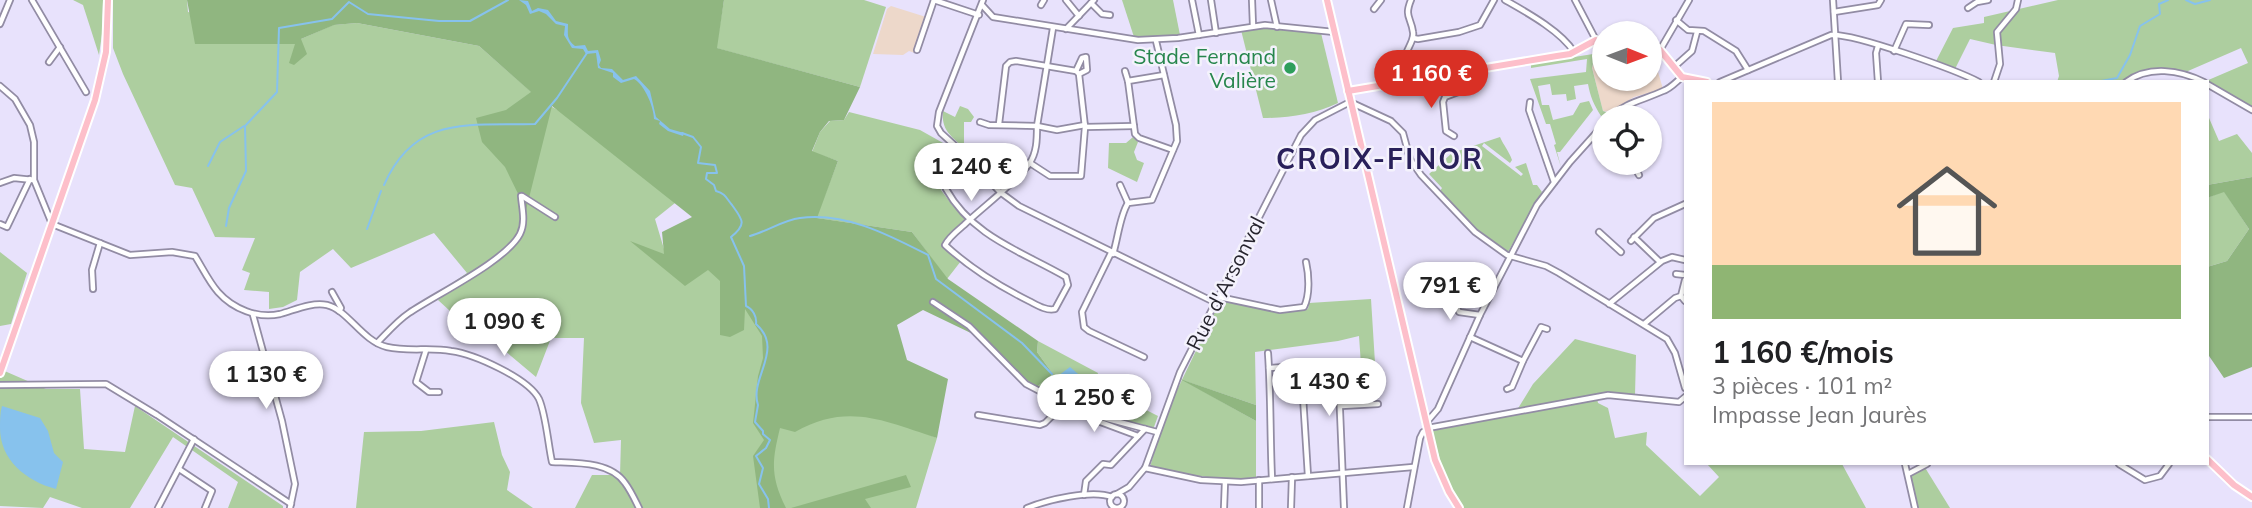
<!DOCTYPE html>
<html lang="fr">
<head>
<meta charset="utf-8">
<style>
  :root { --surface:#fff; --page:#f6f6f6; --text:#202124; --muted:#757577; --line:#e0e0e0; --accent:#d93025 }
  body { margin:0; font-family:Mulish,sans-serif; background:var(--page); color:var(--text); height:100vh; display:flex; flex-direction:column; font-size:26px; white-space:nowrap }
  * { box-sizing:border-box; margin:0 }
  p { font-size:23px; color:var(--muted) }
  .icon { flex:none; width:38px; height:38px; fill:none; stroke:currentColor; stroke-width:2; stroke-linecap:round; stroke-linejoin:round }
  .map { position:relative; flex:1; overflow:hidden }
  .side { position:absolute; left:1684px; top:80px; width:525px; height:385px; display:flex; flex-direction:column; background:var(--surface); border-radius:0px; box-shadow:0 2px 5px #0004 }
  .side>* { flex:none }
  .needle { width:46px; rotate:91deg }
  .tools { position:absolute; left:1592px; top:21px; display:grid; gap:14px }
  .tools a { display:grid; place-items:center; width:70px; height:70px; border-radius:50%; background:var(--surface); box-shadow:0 2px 5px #0004; font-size:35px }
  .price { position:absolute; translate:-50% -60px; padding:0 16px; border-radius:24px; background:#fff; color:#222; font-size:23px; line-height:46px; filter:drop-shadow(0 2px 4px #0008) }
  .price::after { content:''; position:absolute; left:50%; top:42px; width:21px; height:16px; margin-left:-10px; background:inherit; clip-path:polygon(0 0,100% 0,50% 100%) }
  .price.current { background:var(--accent); color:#fff }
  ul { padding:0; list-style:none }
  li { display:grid; align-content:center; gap:14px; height:371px; padding:0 28px }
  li+li { border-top:2px solid var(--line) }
  li span { display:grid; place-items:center; height:217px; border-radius:0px; color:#555 }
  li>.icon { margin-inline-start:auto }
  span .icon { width:126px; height:126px; fill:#fffc; stroke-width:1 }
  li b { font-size:30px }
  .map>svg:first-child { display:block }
</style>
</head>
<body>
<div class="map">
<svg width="2252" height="508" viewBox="0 0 2252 508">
  <rect width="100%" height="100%" fill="#e8e2fc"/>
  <!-- education -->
  <g fill="#edd8ca">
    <path d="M891,6L926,17L915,53L909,51L903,55L873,54L887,9Z"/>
    <path d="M1650,48L1653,64L1656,65L1663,89L1634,97L1610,112L1603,111L1592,68L1594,59L1599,53L1605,52V79H1650Z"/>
  </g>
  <!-- green -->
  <g fill="#adce9f">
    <path d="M73,0H103L102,34L99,55L83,5Z"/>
    <path d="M113,0H187L188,12L301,39L333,25L357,23L479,46L543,102L647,159L675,203L655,219L667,259H719L744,319V307L820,390L937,438L916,508H575L592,475H620L621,440L594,443L581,403L584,338H551L536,377L479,329L474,333L438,300L442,297L439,292L467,273L434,233L351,268L333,249L300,272L297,300L283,307L269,309V292L244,290L250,273L242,270L255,238L215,237L192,188L175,185L123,74L113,48Z"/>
    <path d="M724,0H864L886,7L860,87L716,48Z"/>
    <path d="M1122,0H1173L1180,35L1155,39L1134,37Z"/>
    <path d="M2058,0H2252V108L2206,81L2248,63L2241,48L2188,71L2156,69L2136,74L2124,82H2057L2059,76L2055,53L1996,45L1970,39L1954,71L1935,63L1953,28L1984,23V17Z"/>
    <path d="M1265,27L1321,33L1338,103C1315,114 1289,118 1263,118L1241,30Z"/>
    <path d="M1593,54L1594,58L1592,68L1603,111L1609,113L1606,117L1601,116C1594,105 1590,96 1588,84L1574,86L1576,99L1567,101L1566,94L1552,95L1550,84L1538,86L1542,105H1549L1553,120L1573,115L1580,103L1589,101L1593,110L1560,152H1557L1561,167L1554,145L1556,144L1550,124H1546L1530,79L1586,72L1587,59L1531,68V64Z"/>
    <path d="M960,106L968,109L974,117L971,122H964V148C951,136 941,130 943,111L955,117Z"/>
    <path d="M849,112L920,130L952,148L943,159L938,175L943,186L941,190L953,206L970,219L945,245L961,261L947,279L912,232L816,218L838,161L812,152L820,132L830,121L844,120Z"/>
    <path d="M2207,118H2209L2219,141L2237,134L2252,153V177L2207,185Z"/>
    <path d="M1133,137L1138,142L1134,152L1137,160L1144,163L1137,182L1108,168L1109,143H1126Z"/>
    <path d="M1500,137C1504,146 1509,151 1512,160L1510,163L1484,143L1482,146L1521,176L1523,174L1515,167L1526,163L1533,185H1537L1542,192L1508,252L1478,231L1440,191L1442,188L1429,174L1452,153Z"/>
    <path d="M2224,191L2249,229L2227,261L2207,267V198Z"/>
    <path d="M0,252L27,273L11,324L0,326Z"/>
    <path d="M1371,299L1376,379H1362L1359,336L1338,341L1255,352L1256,405L1185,381L1256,421V477C1220,482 1185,474 1150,467L1165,415L1220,301L1277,312L1308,309L1309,303Z"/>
    <path d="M1575,339L1636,355L1635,395L1608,394L1517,410L1533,384Z"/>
    <path d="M1038,341L1098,373L1095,384L1158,416L1154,427C1125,430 1099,410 1074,400C1062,395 1049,392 1036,387L1053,374L1037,352Z"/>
    <path d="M0,369L46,389H80L84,449L125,452L135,406L283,506V508H228L238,482L173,437L130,508H82L50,497L43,508L0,506Z"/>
    <path d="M1597,398L1598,403L1608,408L1615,438L1647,432L1646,445L1700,496L1719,477L1707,464H1842L1866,508H1463L1445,478L1432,431Z"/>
    <path d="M494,422L502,455L510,472L507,490L533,508H356L364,432L421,431Z"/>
    <path d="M1924,466L1950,508H1917L1910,475Z"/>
  </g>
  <!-- forest -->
  <g fill="#90b680">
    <path d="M187,0H724L717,48L860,87L844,120L829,121L820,132L812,151L838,161L817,218L912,232L948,279L1038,341L1037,352L1053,374L1035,388L975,335L923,310L897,325L907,360L948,379L937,438C884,421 848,402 795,432L780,428C772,461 770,476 786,508H760L753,456L764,440L753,423L758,376L763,358L762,336L745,309L744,330L730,337L720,335V281L708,270L685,286L630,241L664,254L662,232L692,217L552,106L526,210L505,167L482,142L476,118L506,110L531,92L479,46L357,23L334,25L301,39L307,54L294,65L289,63L295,44H195Z"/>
    <path d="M2252,177V367L2224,378L2207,353V267L2227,261L2249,229L2224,192L2207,198V185Z"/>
    <path d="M1180,379L1256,405V421Z"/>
    <path d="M906,475L911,487L865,499L871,508H791Z"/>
  </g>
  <!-- water -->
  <g fill="#87c2ed">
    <path d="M519,0L528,1L532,11L538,8L548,10L556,21L568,24C568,34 566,39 575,46L585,45L588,51L598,50L601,60L599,65L601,68L612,69L623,80L636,76L650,91L656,117L670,129L684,133L683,136L668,131L659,124L660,121L654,119C654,108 645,85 634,79L621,83L613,77V73L598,68L596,53L586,54L583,49L572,48L564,35L565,26L556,24L546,14L539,11L530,14L526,5Z"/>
    <path d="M1070,367L1084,379L1080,390L1072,394L1065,388L1058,391L1055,388L1047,391L1043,387Z"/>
    <path d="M2,406L40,418L48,431L54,453L63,462L56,489C26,481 0,460 0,428C0,420 0,413 2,406Z"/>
  </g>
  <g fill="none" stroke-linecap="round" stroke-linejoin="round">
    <!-- stream -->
    <g stroke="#87c2ed" stroke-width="2">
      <path d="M2186,0L2195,4L2210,0"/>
      <path d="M2096,82L2117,78L2130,55L2140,26L2160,14L2159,4L2168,0"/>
      <path d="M682,133L693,137L701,147L698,163L715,165L717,173H707L706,179L714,185L716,191C726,194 726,198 732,205C743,220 747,224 731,237L744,266L746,306C753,309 757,317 756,324C785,349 749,378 758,405L755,422L763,431V434L770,440L766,448L756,456L763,468L759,484L768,499L769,508"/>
      <path d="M208,166L220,142L244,126"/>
      <path d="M384,185C415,114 470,126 535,124L557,98L587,53"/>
      <path d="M226,226L229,208L246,171L245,126L277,92L279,28L332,19L349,2L368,14L439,21H470L508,0"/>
      <path d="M367,229L381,191"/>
      <path d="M750,236C766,232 783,220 800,218C846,212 889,235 928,255L936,279L1022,343L1052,374"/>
    </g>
    <!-- minor casing -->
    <g stroke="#928ca4" stroke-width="8">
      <g id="minor">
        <path d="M32,0L86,92"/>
        <path d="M934,0L979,15"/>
        <path d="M983,0L939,112L937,126L941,133L963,153L1000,192L1019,206L1216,303"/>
        <path d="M1066,0L1079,16"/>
        <path d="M1192,0L1199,35"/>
        <path d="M1211,0L1216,33"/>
        <path d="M1252,0L1253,26"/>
        <path d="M1271,0L1277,27"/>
        <path d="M1505,0C1526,12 1561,31 1574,52"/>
        <path d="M1575,0L1596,40"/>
        <path d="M1833,0L1838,82"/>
        <path d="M1091,3L1102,14L1110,15"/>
        <path d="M982,5L993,17L1138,40L1178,38L1265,25L1334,32"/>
        <path d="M1041,5L1044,0"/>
        <path d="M1968,8L1977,2L1988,0"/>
        <path d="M1374,9L1381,0"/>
        <path d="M1834,12L1878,5L1881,0"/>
        <path d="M1676,20L1688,30L1704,31L1736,51L1748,70"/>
        <path d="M0,24L10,0"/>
        <path d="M1066,29L1094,0"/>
        <path d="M1413,38L1418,39L1459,32L1480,25L1494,0"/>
        <path d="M917,50L934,0"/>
        <path d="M1660,50L1689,0"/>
        <path d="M1894,51L1906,24L1929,25"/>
        <path d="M49,62L60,47"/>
        <path d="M1674,67L1692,51L1697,32"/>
        <path d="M1076,71L1082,58L1086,57L1087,70L1079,74"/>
        <path d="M1125,71L1128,81"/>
        <path d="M1164,75L1128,81L1135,134L1139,138L1173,150"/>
        <path d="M1408,81C1407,74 1405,65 1405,59C1405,50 1415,41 1413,32C1411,17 1404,17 1411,0"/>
        <path d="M1720,82L1831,35C1854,33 1956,70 1979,82"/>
        <path d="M1878,82L1876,53L1878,46"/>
        <path d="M1994,82L2000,64L1997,32L2016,9L2018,0"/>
        <path d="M2126,82C2149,65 2180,70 2204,82"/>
        <path d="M2207,84L2252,110"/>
        <path d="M0,86L15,99L30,125L34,142V180L52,224L130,255L172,252L195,256C202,267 209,282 218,292C233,309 258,319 280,314C295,310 311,302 327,305C348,310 362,341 387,347C408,352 431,347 451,351C474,354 528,378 539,399C546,415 548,444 552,462C575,463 610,461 625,483C631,491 635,500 639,508"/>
        <path d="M1530,102L1529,110L1554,182"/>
        <path d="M1610,117C1626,102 1644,100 1663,91C1670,89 1676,82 1682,77"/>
        <path d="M980,122L989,125L1037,126L1057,130L1085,125"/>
        <path d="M999,124L1006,66L1010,62L1016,61L1076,71L1079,74L1085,127L1081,176H1050L1030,163"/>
        <path d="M1085,127L1134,126"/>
        <path d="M1454,136L1446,131L1443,102L1445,97L1461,91L1456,73"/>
        <path d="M1632,163L1639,175"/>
        <path d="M0,183L14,178L33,180"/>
        <path d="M1120,185L1128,203"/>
        <path d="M946,189C973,237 1021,251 1066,277L1068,285L1055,309C1046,311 1037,305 1029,301C997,285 971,269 945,245C949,237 957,231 964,225C983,207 1013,185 1029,164C1037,153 1037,139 1037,126L1053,28"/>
        <path d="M522,196L555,217"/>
        <path d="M0,224L7,227L30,179"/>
        <path d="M1599,232L1621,252"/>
        <path d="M1634,237L1660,262"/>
        <path d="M1631,241L1654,218L1685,204"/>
        <path d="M1111,253L1082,312L1084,327L1089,331L1144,357"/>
        <path d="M1113,254C1118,238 1120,215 1128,203L1152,200L1177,141L1176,125L1156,41"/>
        <path d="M1676,274L1685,275"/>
        <path d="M93,289L92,270L100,243"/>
        <path d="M332,292L341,308L339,311"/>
        <path d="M1450,294L1459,312L1480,315"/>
        <path d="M1681,296L1685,280"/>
        <path d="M1219,297L1280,310L1304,307C1310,295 1309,275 1306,262"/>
        <path d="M933,302L969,326L1026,384L1095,420L1138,436"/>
        <path d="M1609,304L1662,261L1672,257L1685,260"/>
        <path d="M253,315L282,421L295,484L290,508"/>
        <path d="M1644,324L1675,298L1681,296L1685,301"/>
        <path d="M1470,337L1523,361L1541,327L1547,329"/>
        <path d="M377,343C387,333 397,321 409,313C437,294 506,261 520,234C526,222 522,208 521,196"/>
        <path d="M426,350L416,382L429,392H439"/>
        <path d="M1268,353C1271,395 1270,437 1272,479"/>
        <path d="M1301,365L1308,476"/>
        <path d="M1269,368L1338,363L1344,508"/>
        <path d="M0,385L106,384L157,415L291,504"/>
        <path d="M1507,389L1512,387L1523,361"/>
        <path d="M1065,404L1073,403L1104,418L1157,432"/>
        <path d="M1341,406L1378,404"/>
        <path d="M978,415L1040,425L1045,423L1064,404"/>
        <path d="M2207,417H2252"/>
        <path d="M1426,423L1438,409L1480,315L1537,205L1570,162L1605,123"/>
        <path d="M1428,428L1608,395L1679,402L1685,397"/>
        <path d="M1905,464L1915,508"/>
        <path d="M2119,464L2145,480L2160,476L2169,464"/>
        <path d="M1145,468L1201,480L1241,482L1413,467"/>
        <path d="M179,469L212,491L205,508"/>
        <path d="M1908,474L1927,464"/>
        <path d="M1117,494L1129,487L1145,468L1180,372L1301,135L1315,120L1350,102L1391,121L1403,133L1410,159L1421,175L1475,232L1507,255L1546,266L1559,273L1667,339L1675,353L1685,388"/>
        <circle cx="1117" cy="501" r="7"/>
        <path d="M1084,495L1086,481L1103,464L1111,465L1145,429"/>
        <path d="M158,508L194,439"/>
        <path d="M1027,508C1047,500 1092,489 1112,497"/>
        <path d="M1224,508L1225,482"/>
        <path d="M1259,508V480"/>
        <path d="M1291,508L1292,477"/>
        <path d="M1407,508L1420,438L1423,432L1427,430"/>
      </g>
    </g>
    <!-- major casing -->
    <g stroke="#fff" stroke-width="10">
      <g id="major">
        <path d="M1327,0L1435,460L1449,492L1459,508"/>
        <path d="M1650,45L1660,50L1682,77L1707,82"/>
        <path d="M1348,91L1557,56L1570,54L1596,40L1605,47"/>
        <path d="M0,373L95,100L106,52L108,0"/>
        <path d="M2207,459L2234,485L2252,497"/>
      </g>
    </g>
    <!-- minor -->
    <use href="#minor" stroke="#fff" stroke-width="4.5"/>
    <!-- major -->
    <use href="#major" stroke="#fdbfca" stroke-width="6"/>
  </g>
  <!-- markers -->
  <circle fill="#2e9e5b" stroke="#f4f2fc" stroke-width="2.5" cx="1290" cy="68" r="7"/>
  <g text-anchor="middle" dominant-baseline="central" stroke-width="5" stroke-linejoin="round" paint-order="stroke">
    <!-- leisure labels -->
    <g font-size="21" fill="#27864d" stroke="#f4f2fc" text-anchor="end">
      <text x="1276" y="56">Stade Fernand<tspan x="1276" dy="24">Valière</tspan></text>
    </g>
    <!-- street labels -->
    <g font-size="21" fill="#26242e" stroke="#f4f2fc">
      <text transform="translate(1225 283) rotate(-63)">Rue d'Arsonval</text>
    </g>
    <!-- district labels -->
    <g font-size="28" font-weight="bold" letter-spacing="2" fill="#29205a" stroke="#f4f2fc">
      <text x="1380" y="158">CROIX-FINOR</text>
    </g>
  </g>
</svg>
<div class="tools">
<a><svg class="needle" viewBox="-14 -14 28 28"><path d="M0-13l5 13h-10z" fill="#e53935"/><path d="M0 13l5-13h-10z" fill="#757577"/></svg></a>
<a><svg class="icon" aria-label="locate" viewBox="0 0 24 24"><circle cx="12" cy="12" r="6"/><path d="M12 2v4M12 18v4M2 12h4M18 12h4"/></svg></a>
</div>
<b class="price current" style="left:1431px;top:110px">1 160 €</b>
<b class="price" style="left:971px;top:203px">1 240 €</b>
<b class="price" style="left:1450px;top:322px">791 €</b>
<b class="price" style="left:504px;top:358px">1 090 €</b>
<b class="price" style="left:266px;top:411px">1 130 €</b>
<b class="price" style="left:1329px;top:418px">1 430 €</b>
<b class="price" style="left:1094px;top:434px">1 250 €</b>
<section class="side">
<ul>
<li><span style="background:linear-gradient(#ffd9b3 75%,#8fb573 0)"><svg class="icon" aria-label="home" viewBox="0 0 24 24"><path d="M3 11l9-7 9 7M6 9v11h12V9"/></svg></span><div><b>1 160 €/mois</b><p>3 pièces · 101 m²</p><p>Impasse Jean Jaurès</p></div></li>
</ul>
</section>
</div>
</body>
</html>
